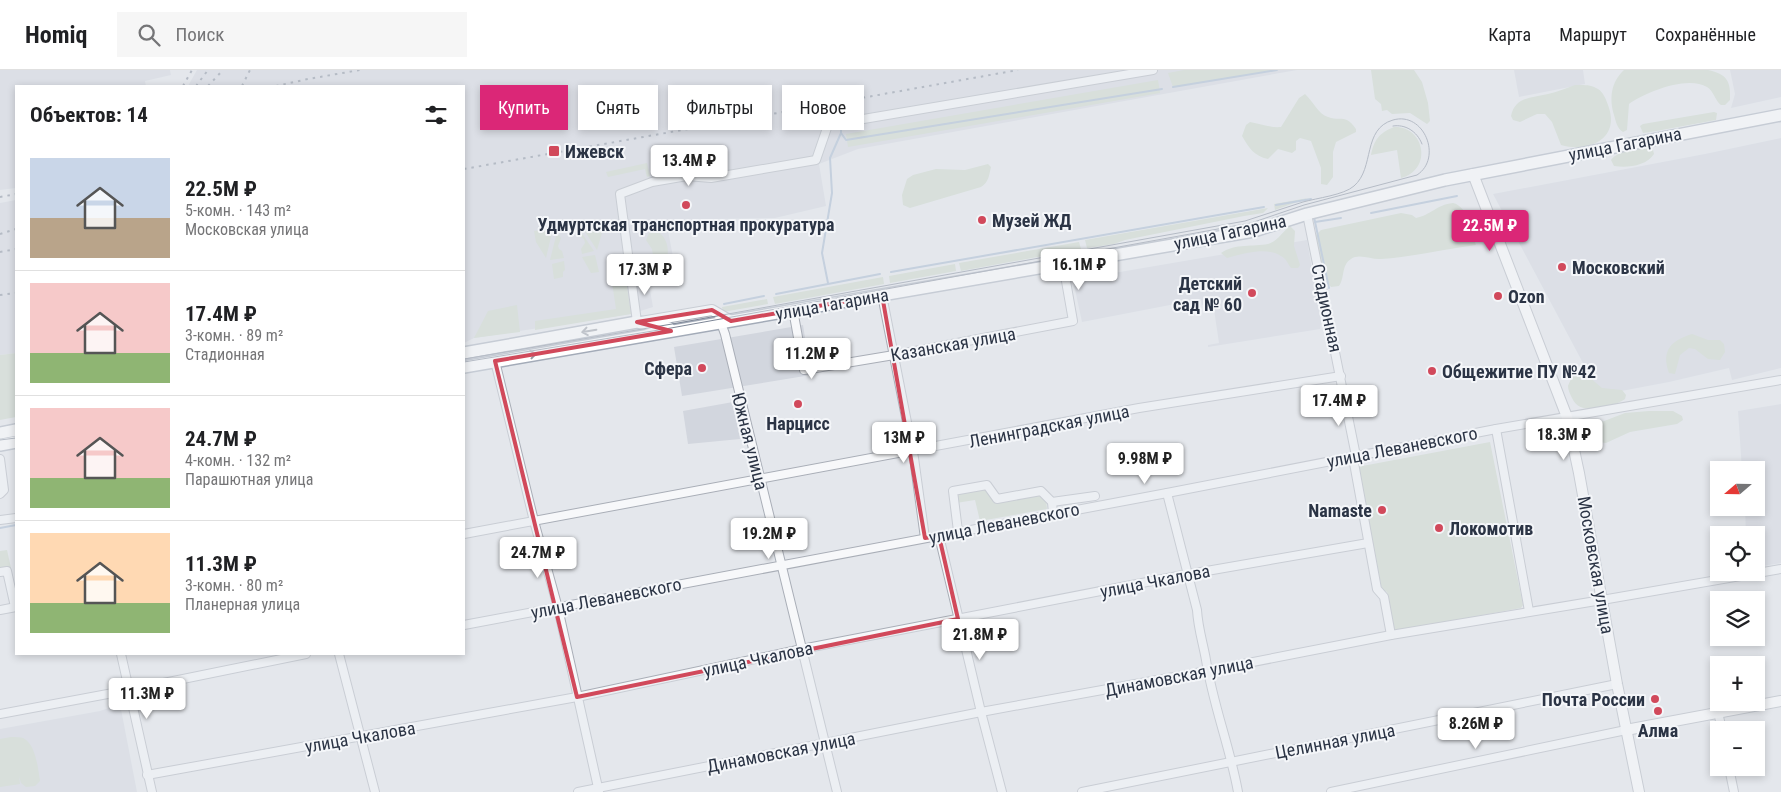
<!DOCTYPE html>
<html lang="ru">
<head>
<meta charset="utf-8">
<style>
  :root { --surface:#fff; --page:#f6f6f6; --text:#202124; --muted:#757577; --line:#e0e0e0; --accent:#db2777 }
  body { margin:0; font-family:"Roboto Condensed",sans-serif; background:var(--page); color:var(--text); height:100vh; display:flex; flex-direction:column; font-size:19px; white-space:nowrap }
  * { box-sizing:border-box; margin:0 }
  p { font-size:16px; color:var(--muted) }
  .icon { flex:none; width:28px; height:28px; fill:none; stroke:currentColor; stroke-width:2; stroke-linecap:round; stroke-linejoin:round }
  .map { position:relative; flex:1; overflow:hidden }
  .panel { position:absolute; left:15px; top:15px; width:450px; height:570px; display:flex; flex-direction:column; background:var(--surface); border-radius:0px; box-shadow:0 2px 8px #0003 }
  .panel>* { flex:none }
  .hud { position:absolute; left:480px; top:15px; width:475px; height:45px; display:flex; gap:10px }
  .needle { width:32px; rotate:250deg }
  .fabs { position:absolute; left:1710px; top:391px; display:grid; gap:10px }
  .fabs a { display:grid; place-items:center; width:55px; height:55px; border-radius:0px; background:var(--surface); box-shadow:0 2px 8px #0003; font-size:25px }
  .price { position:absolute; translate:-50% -42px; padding:0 11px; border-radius:5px; background:#fff; color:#222; font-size:16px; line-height:32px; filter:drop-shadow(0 1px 2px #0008) }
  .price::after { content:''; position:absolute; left:50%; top:30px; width:15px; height:11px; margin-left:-8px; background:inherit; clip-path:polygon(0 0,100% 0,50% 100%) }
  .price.on { background:var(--accent); color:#fff }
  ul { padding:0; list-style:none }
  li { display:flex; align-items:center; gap:15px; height:125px; padding:0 15px }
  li+li { border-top:1px solid var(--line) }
  li span { display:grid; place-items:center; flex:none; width:140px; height:100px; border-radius:0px; color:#555 }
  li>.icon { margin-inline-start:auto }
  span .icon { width:60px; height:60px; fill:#fffc; stroke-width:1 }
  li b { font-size:21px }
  h2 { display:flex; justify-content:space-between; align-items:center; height:60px; padding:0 15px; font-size:21px }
  .chip { padding:0 18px; border-radius:0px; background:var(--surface); box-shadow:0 2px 8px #0003; font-size:18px; line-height:45px }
  .chip.on { background:var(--accent); color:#fff }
  header { display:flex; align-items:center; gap:30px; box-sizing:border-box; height:70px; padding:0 25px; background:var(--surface); border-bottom:1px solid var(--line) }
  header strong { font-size:24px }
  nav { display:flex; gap:28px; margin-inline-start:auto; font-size:18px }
  .search { width:350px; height:45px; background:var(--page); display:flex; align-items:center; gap:12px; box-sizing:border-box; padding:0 18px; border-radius:0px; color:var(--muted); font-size:19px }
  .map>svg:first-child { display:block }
</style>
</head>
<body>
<header>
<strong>Homiq</strong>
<div class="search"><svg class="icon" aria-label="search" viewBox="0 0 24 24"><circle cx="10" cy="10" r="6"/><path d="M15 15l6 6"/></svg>Поиск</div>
<nav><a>Карта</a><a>Маршрут</a><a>Сохранённые</a></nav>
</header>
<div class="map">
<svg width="1781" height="722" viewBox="0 0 1781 722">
  <rect width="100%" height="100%" fill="#e4e7ec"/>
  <!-- built -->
  <g fill="#d2d6de">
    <path d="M0,0H170L171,5L145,11L146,16H16V118L0,120Z"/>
    <path d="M197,0H1297L858,79L819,94L826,136L775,148L717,149L696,153L695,151L667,155L676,203L648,209L653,237L631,244L474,268L464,273V16H188Z"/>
    <path d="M1514,0H1583L1585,14L1519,27Z"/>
    <path d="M1730,0H1781V27L1731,38L1735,24Z"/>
    <path d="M1781,68V298L1732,310L1729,298L1669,312L1600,325L1493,124L1705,84Z"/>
    <path d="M16,130V283L0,285V133Z"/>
    <path d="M1307,170L1321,252L1320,259L1208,277V275L1219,273L1213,233L1202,235L1201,229L1082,252L1073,210Z"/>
    <path d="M803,255L811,305L682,326L674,277Z"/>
    <path d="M733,332L740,369L688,374L683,341Z"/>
    <path d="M1781,334V493L1756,497V465H1746L1745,438H1756V400H1742L1738,341Z"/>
    <path d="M120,634L137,722H0V659L100,641Z"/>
  </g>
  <!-- green -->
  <g fill="#c9d6c5">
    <path d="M1184,0H1277L1173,17L1168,3Z"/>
    <path d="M1371,0H1414L1422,12L1428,33L1430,51L1427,54L1410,43L1392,44L1387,40L1382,41L1381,34L1375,29Z"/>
    <path d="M1624,0H1708C1727,4 1731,11 1730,30L1725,35H1721C1715,31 1714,21 1707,17C1688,5 1645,22 1629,34L1627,60L1623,62C1617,58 1616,52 1614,45C1609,28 1611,12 1624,0Z"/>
    <path d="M1158,10L1160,23L848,77L846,64Z"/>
    <path d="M1575,15C1582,15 1591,14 1598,19C1603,22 1606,29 1608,35C1621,69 1589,83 1561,75L1552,52L1545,44H1537L1520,52L1513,50L1511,46C1515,26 1532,28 1548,24C1557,22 1566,18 1575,15Z"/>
    <path d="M1305,24C1313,31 1318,44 1328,47C1341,52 1345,43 1356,59V62L1336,72L1333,82V107L1327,115L1321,114V98L1311,71L1300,68L1296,71V80L1292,83L1278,79L1268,89C1254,86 1249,78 1242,66L1246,55L1250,52C1261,54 1270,58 1281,57L1299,28Z"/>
    <path d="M1714,42L1717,43L1716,50L1651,62L1643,63L1640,56L1643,54Z"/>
    <path d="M1394,57C1425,56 1433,100 1401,108L1397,80L1371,85C1374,70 1379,63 1394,57Z"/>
    <path d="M1650,78L1653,80L1654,84C1646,96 1628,98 1614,96L1611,90C1620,79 1637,79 1650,78Z"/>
    <path d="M647,93L650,106L647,107L645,99L608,107L606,102Z"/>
    <path d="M988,94L991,97C989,105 989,112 981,117L910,138L903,135L902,125L907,109L913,105L936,99L965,100Z"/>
    <path d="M1308,128L1275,140L1274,134Z"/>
    <path d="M1453,133C1468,136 1472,162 1476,175C1445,179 1413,187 1381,189C1372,190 1359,183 1351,189C1341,195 1345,208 1339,216L1331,217L1325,209L1322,200L1315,166L1321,160L1401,143L1412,145L1416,148C1431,145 1436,135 1453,133Z"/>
    <path d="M1268,138L1263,143L1244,146L1125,170L1114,174L1087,178L1085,170Z"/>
    <path d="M599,151L602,163L597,180L580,154Z"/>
    <path d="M1290,156L1295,161L1294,176L1300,195L1298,198H1291C1288,194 1286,188 1281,186C1266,176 1242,184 1227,188L1221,183C1236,173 1253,177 1268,174C1278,171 1283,161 1290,156Z"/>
    <path d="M553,158L546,188L536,172L534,161Z"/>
    <path d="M579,159L594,181L582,184L581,179L585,173L584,169L578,165Z"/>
    <path d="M656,160C670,169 671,186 662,198H655L652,179L646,170L649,163Z"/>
    <path d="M557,162L561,168L558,176L559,179L562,181L564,188L550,190Z"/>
    <path d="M1079,172L1081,179L961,201L959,193Z"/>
    <path d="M595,185L599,202L591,203L582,187Z"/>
    <path d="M564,191L565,200L563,202V207L554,209L552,194Z"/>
    <path d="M955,194L956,201L890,213L889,206Z"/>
    <path d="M883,207L884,214L775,234L773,227Z"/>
    <path d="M626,210L631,244L535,260V251L616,239L612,212Z"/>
    <path d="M767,229L768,234L723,242L722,237Z"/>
    <path d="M517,235L520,262L474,268L488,241Z"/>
    <path d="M1692,264L1708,270H1720L1724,274L1725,282L1720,290L1708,289L1695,279L1689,278L1680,285L1675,304L1669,303C1661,280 1671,271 1692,264Z"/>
    <path d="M16,283V347L0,350V285Z"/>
    <path d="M1580,304L1588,306L1602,318L1622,320L1626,325L1625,329C1611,338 1580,347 1572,328C1570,324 1568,320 1568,316C1569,313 1571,309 1573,305Z"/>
    <path d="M1649,341H1673L1682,346L1683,350L1677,354L1630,362L1606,373L1599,372L1595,365L1599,353L1625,343Z"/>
    <path d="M1490,372L1523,535L1521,538L1395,561L1387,522L1382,520L1357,397Z"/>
    <path d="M987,418L1003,432L1040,424L1046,430L1047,439L980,451L975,430L956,433L955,424Z"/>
    <path d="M7,480L11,498L0,500V481Z"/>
    <path d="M11,667C15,667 20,667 23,668C36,674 38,699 40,711L35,716L26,717L21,713L19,706L20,714L0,717V669Z"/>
  </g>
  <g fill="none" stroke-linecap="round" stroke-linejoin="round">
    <!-- stream -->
    <g stroke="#9fb4cc" stroke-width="2">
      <path d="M1173,17L1277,0"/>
      <path d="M841,57V63L846,70L1162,19"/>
      <path d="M1276,135L1311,129"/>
      <path d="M1371,143L1457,126"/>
      <path d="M1314,147L1329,218"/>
      <path d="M1315,152L1341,148"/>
      <path d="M891,202L1264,137"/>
      <path d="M828,213L822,183L832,123L830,88L841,63"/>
      <path d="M776,224L880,204"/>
      <path d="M724,234L764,226"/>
      <path d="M0,458L16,455"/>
    </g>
    <!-- street casing -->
    <g stroke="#a9aeb7" stroke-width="10">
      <g id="street">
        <path d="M1307,144L1356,386L1354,393L1377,519L1384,527L1391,565"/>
        <path d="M882,225L914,388L925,468"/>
        <path d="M793,240L804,300L894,285L1073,251L1063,194"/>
        <path d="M637,252L620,124L652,112L687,106L711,108L816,90L828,55L1153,0"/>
        <path d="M721,253L725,264L837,722"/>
        <path d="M495,291L534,451L558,538L599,722"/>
        <path d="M1496,359L1529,541"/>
        <path d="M0,389L4,420L0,424"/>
        <path d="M1167,423L1197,540C1198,558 1203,573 1206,590C1213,635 1230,677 1238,722"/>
        <path d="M1052,432L1095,426"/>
        <path d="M0,450L16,448"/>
        <path d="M958,461L953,421L987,415L997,429L1041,421L1052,432L1053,443"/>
        <path d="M464,464L1139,338L1341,306"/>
        <path d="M939,466L981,642L1002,722"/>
        <path d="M0,502L7,501L15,537"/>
        <path d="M0,540L16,537"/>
        <path d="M464,555L1167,423L1496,359L1781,310"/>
        <path d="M121,584L152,722"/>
        <path d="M339,584L375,722"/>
        <path d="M1718,642L1722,660"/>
        <path d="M0,644L129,620L306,584"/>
        <path d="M1729,698L1734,722"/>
        <path d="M147,705L577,627L802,579L1178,506L1368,473"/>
        <path d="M578,722L981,642L1207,601L1391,565L1602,530L1781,499"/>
        <path d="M1082,722L1617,614"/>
        <path d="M1331,722L1626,660"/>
      </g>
    </g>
    <!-- secondary casing -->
    <g stroke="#a9aeb7" stroke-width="12">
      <g id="secondary">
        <path d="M1473,104L1567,347L1579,403L1617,614L1639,722"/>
        <path d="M641,252L712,240L731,251"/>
        <path d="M1626,660L1781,631"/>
      </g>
    </g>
    <!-- primary casing -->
    <g stroke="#a3abb8" stroke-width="14">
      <g id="primary">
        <path d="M464,283L637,252L669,258"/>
        <path d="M464,297L1254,161L1307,144L1445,110L1781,45"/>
        <path d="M0,363L16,360"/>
        <path d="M0,375L16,372"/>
      </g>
    </g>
    <!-- street -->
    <use href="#street" stroke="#f7f8fa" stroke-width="8"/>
    <!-- secondary -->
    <use href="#secondary" stroke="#fff" stroke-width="10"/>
    <!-- primary -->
    <use href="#primary" stroke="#fff" stroke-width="11"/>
    <!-- tram -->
    <g stroke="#7d8696" stroke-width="1">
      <path d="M1393,56C1405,54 1417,61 1422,74"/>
      <path d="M464,289L678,253L1245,151C1264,145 1284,138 1303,132C1317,128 1344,125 1354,116C1375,98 1362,59 1393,50C1424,41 1443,88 1417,105L1304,135L1251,153L671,258L464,292"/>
      <path d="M0,370L16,368"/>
    </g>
    <!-- rail -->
    <g stroke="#7d8696" stroke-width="2" stroke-dasharray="2.5 5" stroke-linecap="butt">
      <path d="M183,16L192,0"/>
      <path d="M196,16L208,0"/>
      <path d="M208,16L223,0"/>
      <path d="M242,16L250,0"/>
      <path d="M276,16L308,9L360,0"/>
      <path d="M464,99L1018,0"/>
      <path d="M0,127L16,124"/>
      <path d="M0,164L16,159"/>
      <path d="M0,182L16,179"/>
      <path d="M0,225L16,223"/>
    </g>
  </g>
  <!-- one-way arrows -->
  <defs><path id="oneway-shaft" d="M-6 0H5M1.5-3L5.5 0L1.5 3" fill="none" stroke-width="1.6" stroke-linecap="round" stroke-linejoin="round" transform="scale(1.25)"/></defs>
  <g stroke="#959aa2">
    <use href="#oneway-shaft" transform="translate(589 261) rotate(170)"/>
    <use href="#oneway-shaft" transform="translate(529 285) rotate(-10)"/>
  </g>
  <!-- marked area -->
  <path d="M0 0H1781V722H0ZM882,225L925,468L939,466L958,549L577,627L495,291L671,261L637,252L712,240L731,251Z" fill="#e4e7ec" fill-opacity=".55" fill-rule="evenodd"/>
  <path fill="none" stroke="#d1495b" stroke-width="4" stroke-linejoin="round" d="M882,225L925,468L939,466L958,549L577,627L495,291L671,261L637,252L712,240L731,251Z"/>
  <!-- markers -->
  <g fill="#d1495b" stroke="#f4f6f9" stroke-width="2">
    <rect x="548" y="75" width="12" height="12" rx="2.5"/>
    <circle cx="686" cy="135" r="5"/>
    <circle cx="982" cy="150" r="5"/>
    <circle cx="1562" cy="197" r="5"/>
    <circle cx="1252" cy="223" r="5"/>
    <circle cx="1498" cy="226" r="5"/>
    <circle cx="702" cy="298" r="5"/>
    <circle cx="1432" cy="301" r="5"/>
    <circle cx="798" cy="334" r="5"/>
    <circle cx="1382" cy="440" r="5"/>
    <circle cx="1439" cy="458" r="5"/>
    <circle cx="1655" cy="629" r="5"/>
    <circle cx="1658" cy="641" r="5"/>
  </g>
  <g text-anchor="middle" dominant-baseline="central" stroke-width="4" stroke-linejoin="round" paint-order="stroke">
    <!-- street labels -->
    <g font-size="18" fill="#2b3445" stroke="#f4f6f9">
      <text transform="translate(1625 74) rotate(-11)">улица Гагарина</text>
      <text transform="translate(1230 162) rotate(-12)">улица Гагарина</text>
      <text transform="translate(832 234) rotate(-10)">улица Гагарина</text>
      <text transform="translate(1327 238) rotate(78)">Стадионная</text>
      <text transform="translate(953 274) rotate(-10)">Казанская улица</text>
      <text transform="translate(1049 356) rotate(-11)">Ленинградская улица</text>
      <text transform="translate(750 371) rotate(76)">Южная улица</text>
      <text transform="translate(1402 377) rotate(-11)">улица Леваневского</text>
      <text transform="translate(1004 453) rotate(-11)">улица Леваневского</text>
      <text transform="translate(1596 495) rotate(80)">Московская улица</text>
      <text transform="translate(1155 511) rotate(-11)">улица Чкалова</text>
      <text transform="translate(606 528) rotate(-11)">улица Леваневского</text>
      <text transform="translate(758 589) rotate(-12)">улица Чкалова</text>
      <text transform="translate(1179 606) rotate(-11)">Динамовская улица</text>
      <text transform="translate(360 667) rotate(-10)">улица Чкалова</text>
      <text transform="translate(1335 671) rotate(-11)">Целинная улица</text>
      <text transform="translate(781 682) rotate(-11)">Динамовская улица</text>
    </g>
    <!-- poi labels -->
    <g font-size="18" font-weight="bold" fill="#2b3445" stroke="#f4f6f9" text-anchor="start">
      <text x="565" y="81">Ижевск</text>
      <text x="992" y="150">Музей ЖД</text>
      <text x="686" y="154" text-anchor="middle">Удмуртская транспортная прокуратура</text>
      <text x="1572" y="197">Московский</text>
      <text x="1242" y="213" text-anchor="end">Детский<tspan x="1242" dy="21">сад № 60</tspan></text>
      <text x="1508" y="226">Ozon</text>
      <text x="692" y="298" text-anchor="end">Сфера</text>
      <text x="1442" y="301">Общежитие ПУ №42</text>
      <text x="798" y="353" text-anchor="middle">Нарцисс</text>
      <text x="1372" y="440" text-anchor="end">Namaste</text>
      <text x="1449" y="458">Локомотив</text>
      <text x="1645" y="629" text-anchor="end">Почта России</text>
      <text x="1658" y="660" text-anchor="middle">Алма</text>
    </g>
  </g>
</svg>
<div class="fabs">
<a><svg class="needle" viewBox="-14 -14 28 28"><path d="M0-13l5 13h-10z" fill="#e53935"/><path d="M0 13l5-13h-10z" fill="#757577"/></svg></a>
<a><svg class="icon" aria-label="locate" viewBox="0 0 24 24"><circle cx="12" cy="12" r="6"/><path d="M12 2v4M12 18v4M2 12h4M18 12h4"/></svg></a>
<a><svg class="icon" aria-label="layers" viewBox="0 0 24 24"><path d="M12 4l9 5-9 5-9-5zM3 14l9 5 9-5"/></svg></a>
<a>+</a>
<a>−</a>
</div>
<b class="price" style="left:689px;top:117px">13.4M ₽</b>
<b class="price on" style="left:1490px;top:182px">22.5M ₽</b>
<b class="price" style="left:1079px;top:221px">16.1M ₽</b>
<b class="price" style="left:645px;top:226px">17.3M ₽</b>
<b class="price" style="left:812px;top:310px">11.2M ₽</b>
<b class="price" style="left:1339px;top:357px">17.4M ₽</b>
<b class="price" style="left:1564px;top:391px">18.3M ₽</b>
<b class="price" style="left:904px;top:394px">13M ₽</b>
<b class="price" style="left:1145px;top:415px">9.98M ₽</b>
<b class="price" style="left:769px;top:490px">19.2M ₽</b>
<b class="price" style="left:538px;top:509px">24.7M ₽</b>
<b class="price" style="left:980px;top:591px">21.8M ₽</b>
<b class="price" style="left:147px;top:650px">11.3M ₽</b>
<b class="price" style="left:1476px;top:680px">8.26M ₽</b>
<div class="hud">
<a class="chip on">Купить</a>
<a class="chip">Снять</a>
<a class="chip">Фильтры</a>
<a class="chip">Новое</a>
</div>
<section class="panel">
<h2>Объектов: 14<svg class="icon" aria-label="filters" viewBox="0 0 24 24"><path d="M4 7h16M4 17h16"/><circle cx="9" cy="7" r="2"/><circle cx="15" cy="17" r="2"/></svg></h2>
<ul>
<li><span style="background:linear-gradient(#c9d6e8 60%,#b9a48a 0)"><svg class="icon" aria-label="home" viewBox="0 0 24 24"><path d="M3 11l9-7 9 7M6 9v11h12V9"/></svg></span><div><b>22.5M ₽</b><p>5-комн. · 143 m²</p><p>Московская улица</p></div></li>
<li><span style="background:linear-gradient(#f6c9c9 70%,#8fb573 0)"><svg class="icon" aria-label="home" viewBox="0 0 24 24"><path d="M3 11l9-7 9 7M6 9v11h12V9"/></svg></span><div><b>17.4M ₽</b><p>3-комн. · 89 m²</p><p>Стадионная</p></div></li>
<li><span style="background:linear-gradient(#f6c9c9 70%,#8fb573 0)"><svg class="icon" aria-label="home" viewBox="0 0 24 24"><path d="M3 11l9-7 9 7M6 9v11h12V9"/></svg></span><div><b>24.7M ₽</b><p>4-комн. · 132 m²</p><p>Парашютная улица</p></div></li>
<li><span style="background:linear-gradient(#ffd9b3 70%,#8fb573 0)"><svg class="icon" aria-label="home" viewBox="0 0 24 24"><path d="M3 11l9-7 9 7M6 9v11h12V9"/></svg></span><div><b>11.3M ₽</b><p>3-комн. · 80 m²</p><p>Планерная улица</p></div></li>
</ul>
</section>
</div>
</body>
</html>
